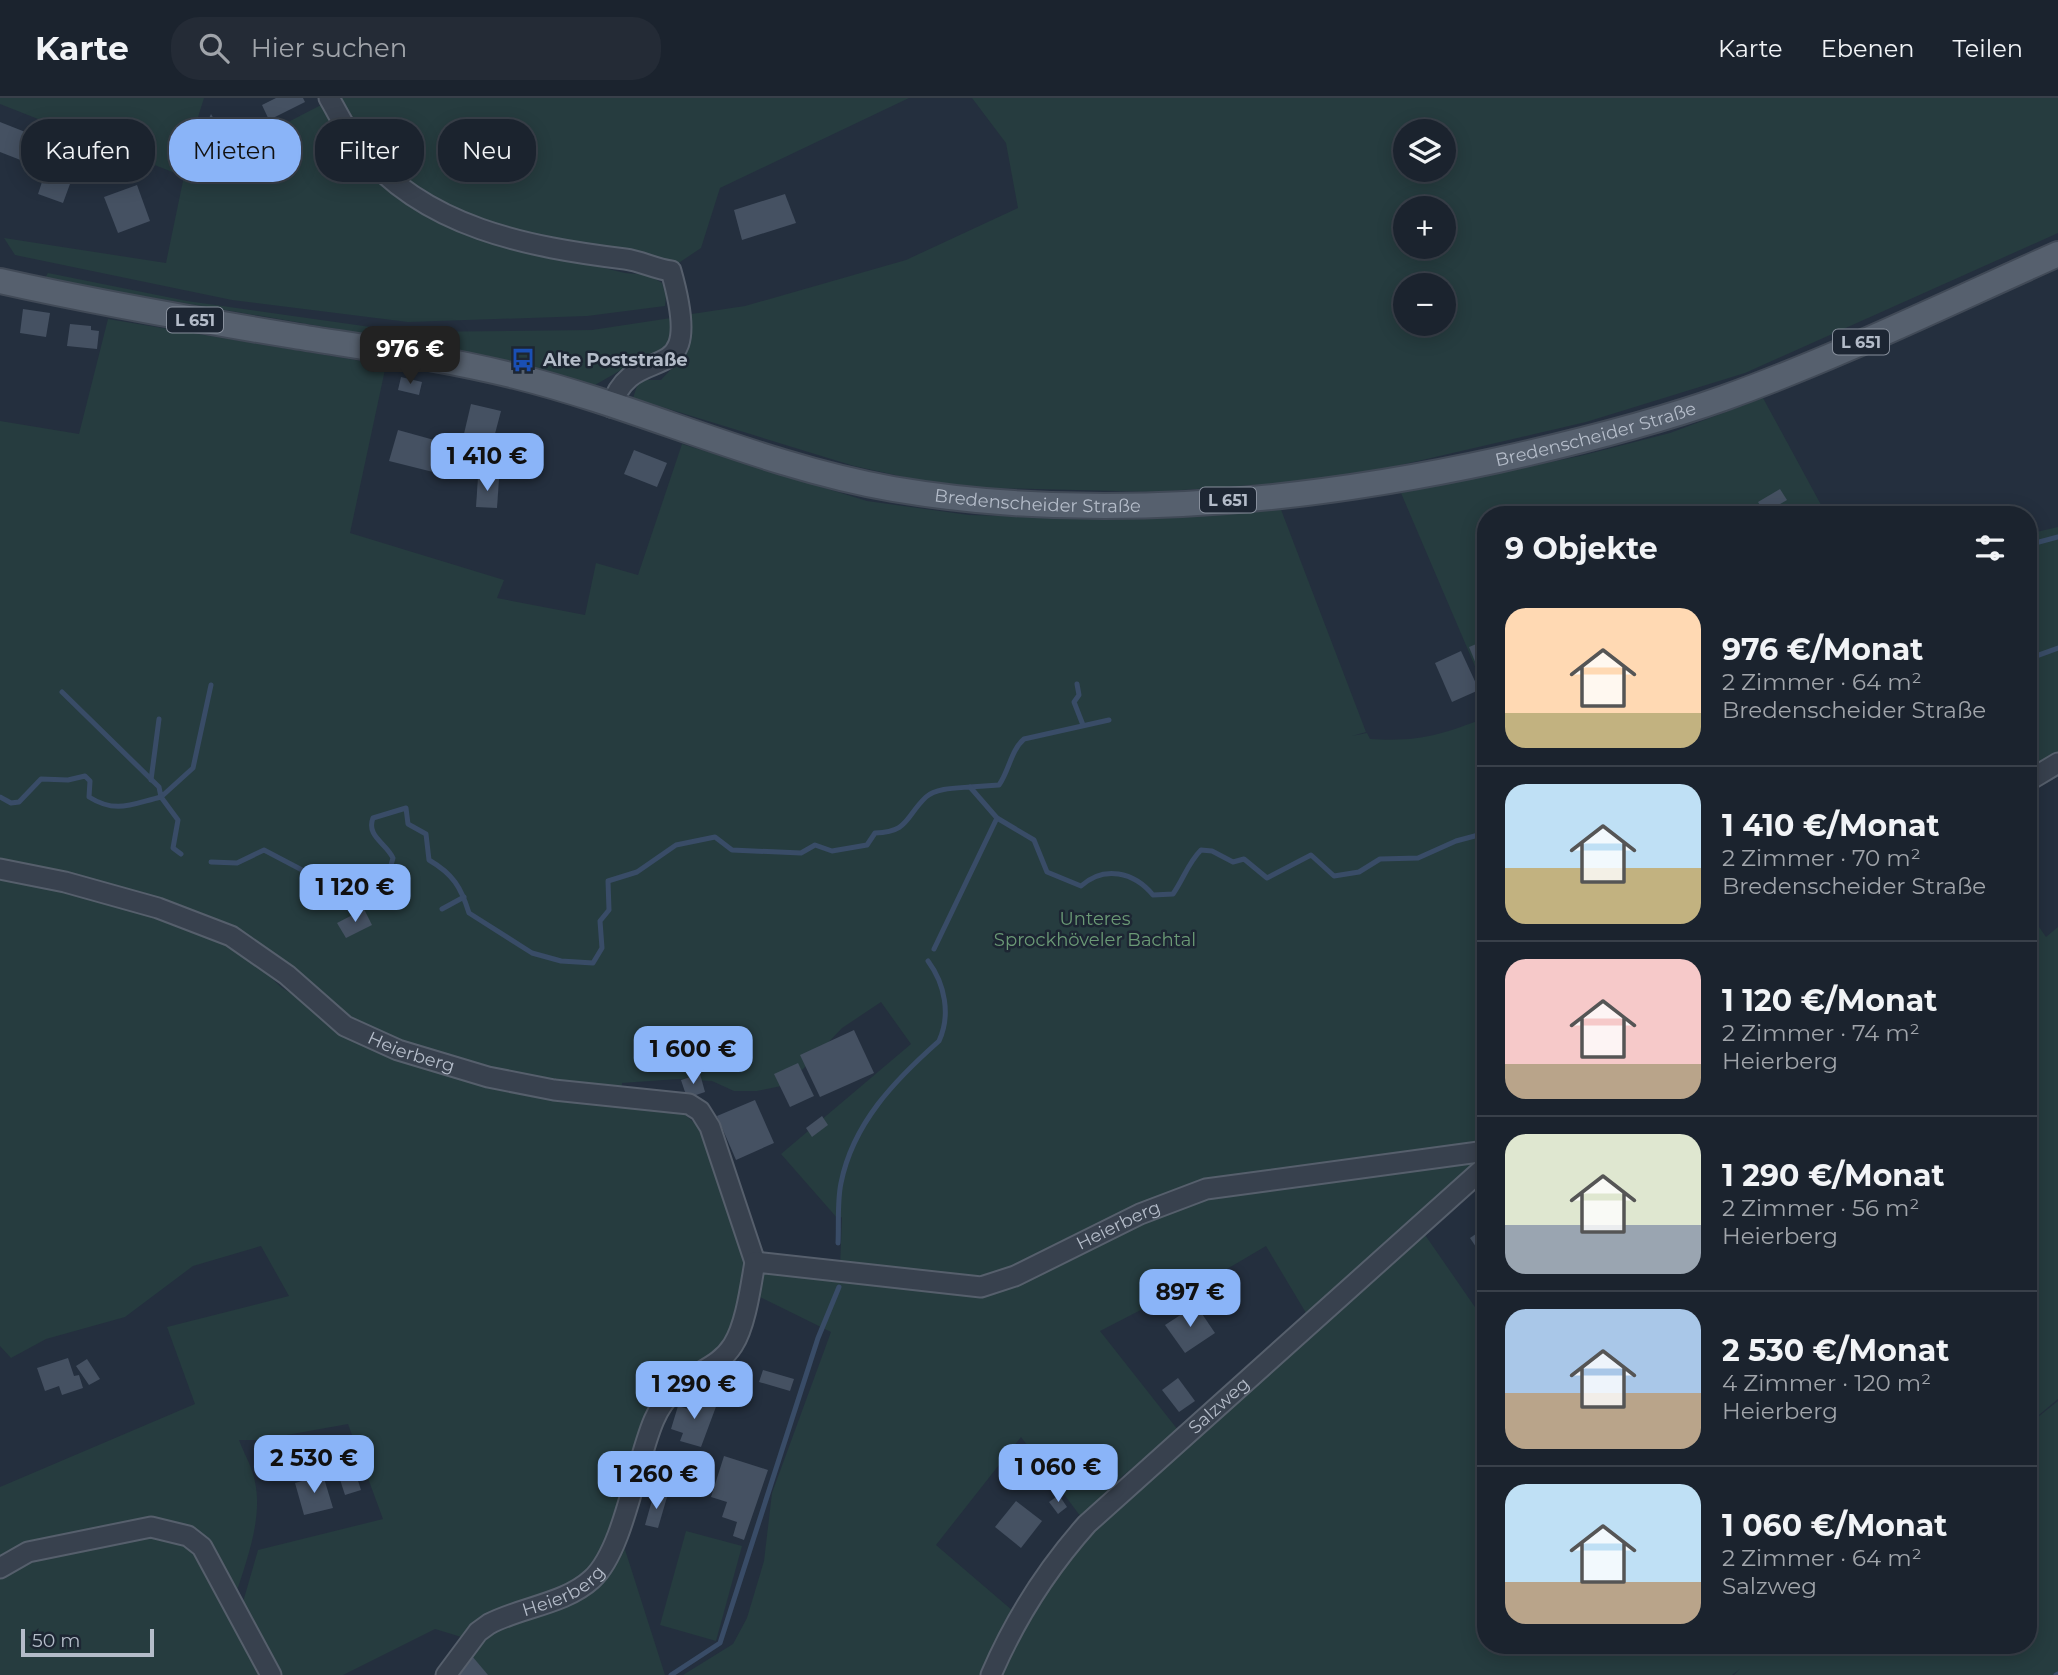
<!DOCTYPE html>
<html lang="de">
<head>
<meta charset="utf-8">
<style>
  :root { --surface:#1b232e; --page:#242b36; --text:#f1f3f6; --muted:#a0a4aa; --line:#39404a; --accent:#8ab4f8 }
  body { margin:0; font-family:Montserrat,sans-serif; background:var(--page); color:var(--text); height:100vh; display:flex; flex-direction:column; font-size:26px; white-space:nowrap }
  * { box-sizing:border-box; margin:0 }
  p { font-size:23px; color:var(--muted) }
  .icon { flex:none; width:38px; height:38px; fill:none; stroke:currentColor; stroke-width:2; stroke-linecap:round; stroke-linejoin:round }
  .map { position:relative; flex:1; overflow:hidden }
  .panel { position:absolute; left:1477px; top:408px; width:560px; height:1148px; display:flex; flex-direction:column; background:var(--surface); border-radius:28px; box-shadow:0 4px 18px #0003,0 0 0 2px var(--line) }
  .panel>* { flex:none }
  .guide { position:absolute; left:21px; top:21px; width:665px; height:63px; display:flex; gap:14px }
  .tools { position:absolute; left:1393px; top:21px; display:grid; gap:14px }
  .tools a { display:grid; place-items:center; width:63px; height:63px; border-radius:50%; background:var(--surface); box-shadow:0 4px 18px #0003,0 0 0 2px var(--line); font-size:35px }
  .scale { position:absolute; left:21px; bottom:18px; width:133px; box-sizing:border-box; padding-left:7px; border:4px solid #b4bcc9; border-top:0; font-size:19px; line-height:24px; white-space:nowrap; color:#b4bcc9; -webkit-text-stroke:5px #1d2633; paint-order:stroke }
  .price { position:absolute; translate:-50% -60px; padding:0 16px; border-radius:14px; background:var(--accent); color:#111; font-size:23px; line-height:46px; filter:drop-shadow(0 2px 4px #0008) }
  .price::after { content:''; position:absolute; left:50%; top:42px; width:21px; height:16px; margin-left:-10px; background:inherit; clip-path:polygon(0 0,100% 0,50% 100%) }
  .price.current { background:#222; color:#fff }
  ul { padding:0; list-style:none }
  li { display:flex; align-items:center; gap:21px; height:175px; padding:0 28px }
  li+li { border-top:2px solid var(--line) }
  li span { display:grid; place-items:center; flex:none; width:196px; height:140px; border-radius:21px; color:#555 }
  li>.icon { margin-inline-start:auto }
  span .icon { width:84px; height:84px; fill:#fffc; stroke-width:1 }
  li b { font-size:30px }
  h2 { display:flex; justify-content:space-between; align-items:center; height:84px; padding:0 28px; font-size:30px }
  .chip { padding:0 24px; border-radius:28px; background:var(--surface); box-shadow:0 4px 18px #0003,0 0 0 2px var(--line); font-size:24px; line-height:63px }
  .chip.current { background:var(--accent); color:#111 }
  header { display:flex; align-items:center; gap:42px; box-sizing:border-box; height:98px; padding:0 35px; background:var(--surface); border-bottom:2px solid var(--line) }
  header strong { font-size:33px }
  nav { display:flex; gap:38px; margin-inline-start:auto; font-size:24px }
  .search { width:490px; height:63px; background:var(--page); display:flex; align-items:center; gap:18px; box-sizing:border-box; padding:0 24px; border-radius:28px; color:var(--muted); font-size:26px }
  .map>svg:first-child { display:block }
</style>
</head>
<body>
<header>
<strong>Karte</strong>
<div class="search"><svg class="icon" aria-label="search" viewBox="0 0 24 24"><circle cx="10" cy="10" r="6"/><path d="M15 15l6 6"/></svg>Hier suchen</div>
<nav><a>Karte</a><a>Ebenen</a><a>Teilen</a></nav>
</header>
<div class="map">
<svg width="2058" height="1577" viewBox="0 0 2058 1577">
  <rect width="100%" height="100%" fill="#242f3e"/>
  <!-- green -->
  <g fill="#263c3f" fill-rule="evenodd">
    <path d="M0,0H204L180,77L0,6Z"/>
    <path d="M335,0H909L720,90L701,150L677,166L533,142L419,99L365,49Z"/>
    <path d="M972,0H2058V135L1745,275L1586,324L1392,369L1296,384L1154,394L950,389L854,368L633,300L639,282H661C686,256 688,251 685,217L745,208L906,162L1018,110L1006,45ZM1405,33H1444V72H1405ZM1405,110H1444V149H1405ZM1405,187H1444V226H1405Z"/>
    <path d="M321,7L348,48L382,83L524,151L625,175L649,177L662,185L666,198L665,208L587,218L408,224L232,202L15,157L4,140L166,165L184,78Z"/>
    <path d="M48,175L187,203L406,234L592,232L671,220L670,249L662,257L628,268L595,287C417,237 227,216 45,180Z"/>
    <path d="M108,221L386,267L350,435L504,482L497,500L585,517L596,465L638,477L682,346L867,403L969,417L1134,421L1280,409L1366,634L1352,638L1367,635L1370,641C1421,644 1439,637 1486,620V1049L1267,1077L981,1187L840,1170L842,1119L838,1121L781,1056L911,946L881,904L842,930L803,971L781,988L757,993H734L712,983L678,981L622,985L621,1000L487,976L357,929L243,843L0,768V323L79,336Z"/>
    <path d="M1763,300L1826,416H1486V594L1401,395L1580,358L1670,335Z"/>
    <path d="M2058,429V659L2028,677V436Z"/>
    <path d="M0,774L228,840L282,890L380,947L680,1012L701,1031L751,1166L729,1254L674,1278L649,1320L597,1473L468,1541L435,1531L343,1577H274L243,1515V1504L258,1452L383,1421L348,1326L259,1342H239C244,1356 253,1370 255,1384C263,1421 246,1464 235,1499L170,1428L0,1468V1389L195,1306L167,1229L289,1198L261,1148L193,1168L125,1219L46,1241L11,1260L0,1248Z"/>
    <path d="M2028,813L2046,839L2058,829V1301L2028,1326Z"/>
    <path d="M1484,1058L1306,1215L1266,1148L1210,1181L1164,1200L1100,1233L1178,1332L1119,1381L1081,1419L1021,1339L936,1447L1013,1513L985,1577H683L733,1546L747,1520L764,1463L772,1395L831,1234L752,1195L767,1167L985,1192L1210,1092Z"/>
    <path d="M1423,1134L1486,1225V1547H2028V1327L2058,1303V1577H1734L1740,1571L1732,1577H999L1044,1490L1090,1431Z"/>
    <path d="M151,1432L188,1441L268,1577H0V1473L30,1455Z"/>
    <path d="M686,1433L742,1448L716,1543L660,1527Z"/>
    <path d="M621,1439L665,1577H448L484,1528L576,1495Z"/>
  </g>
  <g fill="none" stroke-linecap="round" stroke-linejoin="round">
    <!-- stream -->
    <g stroke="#394c67" stroke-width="5">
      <path d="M2028,447L2058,439"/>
      <path d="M2028,561L2058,550"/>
      <path d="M1077,586L1079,597L1074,604L1083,627"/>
      <path d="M62,594L159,689L161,699L193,670L211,587"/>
      <path d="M151,682L159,621"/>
      <path d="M970,689L999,687C1009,673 1011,652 1024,641L1109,622"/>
      <path d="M0,699L11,705L19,704L41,681L68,682L85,678L90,683L89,699C116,716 132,706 161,699L178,722L173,750L181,756"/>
      <path d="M211,764L237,765L264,752L342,793L389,774L393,760C386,745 366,738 373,720L406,710L408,726L426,736L429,762C453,776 461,789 469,815L532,855L561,863L593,865L602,850L600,823L609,812L608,783L637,774L676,747L715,739L732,752L801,755L815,747L832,753L867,747L875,735C909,734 905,719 926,699C936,690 957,690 970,689L997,720L1034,742L1047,774L1081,788C1104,767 1134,774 1153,797L1173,796C1184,780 1188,765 1201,752L1212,753L1233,764L1244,761L1267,780L1311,757L1334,778L1359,774L1380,761L1418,760L1456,743L1486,735"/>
      <path d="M442,811L464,799"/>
      <path d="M934,851L997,720"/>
      <path d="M838,1145C839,1126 837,1104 841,1085C853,1025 895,982 939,943C951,917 945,886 928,863"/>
      <path d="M671,1577L720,1545L818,1240L839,1189"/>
      <path d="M2056,1577L2058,1576"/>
    </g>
  </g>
  <!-- building -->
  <g fill="#455162">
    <path d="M276,0H303L305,4L269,22L262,7Z"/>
    <path d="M211,16L222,35L218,37L221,43L212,47L204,31Z"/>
    <path d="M0,24L81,56L63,105L38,96L46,72L0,54Z"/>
    <path d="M137,87L150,123L118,135L104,99Z"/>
    <path d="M785,96L796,125L742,142L734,112Z"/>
    <path d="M23,211L50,215L46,239L20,235Z"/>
    <path d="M70,226L91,228V232L99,233L97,251L67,248Z"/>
    <path d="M401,279L422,284L419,297L398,292Z"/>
    <path d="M471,306L501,313L492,347L463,340Z"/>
    <path d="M398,332L445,345L437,375L389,363Z"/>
    <path d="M634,352L667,365L657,389L624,376Z"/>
    <path d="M478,379L499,381L497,410L476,409Z"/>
    <path d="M1780,391L1787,402L1765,415L1758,404Z"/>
    <path d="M1486,542V562L1476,566L1469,549Z"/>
    <path d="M1461,553L1479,592L1452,604L1435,565Z"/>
    <path d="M364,811L372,827L346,840L337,825Z"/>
    <path d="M854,932L874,975L820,999L800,957Z"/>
    <path d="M798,965L814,998L790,1009L774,976Z"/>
    <path d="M700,976L705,994L687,1000L681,982Z"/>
    <path d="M755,1002L774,1045L736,1062L717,1018Z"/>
    <path d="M822,1018L828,1027L812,1039L806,1030Z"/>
    <path d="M1486,1129V1164L1470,1140Z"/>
    <path d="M1227,1178L1237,1197L1212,1212L1200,1193Z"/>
    <path d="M1196,1207L1215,1235L1185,1255L1165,1227Z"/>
    <path d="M68,1260L74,1278L79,1277L83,1290L62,1297L59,1288L45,1293L37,1270Z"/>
    <path d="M87,1261L100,1281L89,1287L76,1268Z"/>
    <path d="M763,1272L794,1281L790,1293L759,1284Z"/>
    <path d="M1178,1280L1195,1303L1179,1314L1162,1292Z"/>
    <path d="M692,1299L717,1306L701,1349L680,1343L683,1335L671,1331L678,1308L688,1311Z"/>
    <path d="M349,1355L361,1392L345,1397L333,1360Z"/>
    <path d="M724,1358L768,1372L744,1442L733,1438L737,1424L722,1419L727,1404L711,1399Z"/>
    <path d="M323,1377L333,1410L304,1417L295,1385Z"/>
    <path d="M654,1395L667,1399L658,1430L645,1427Z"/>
    <path d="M1059,1397L1067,1409L1058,1416L1049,1404Z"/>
    <path d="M1016,1403L1042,1423L1021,1450L995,1429Z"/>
    <path d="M472,1558L488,1577H457L454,1574Z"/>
  </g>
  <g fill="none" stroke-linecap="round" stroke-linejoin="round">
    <!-- minor casing -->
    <g stroke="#565f6c" stroke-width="23">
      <g id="minor">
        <path d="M329,0C339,17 347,35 360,50C425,130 528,149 625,161C641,163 655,171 671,173C708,303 634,236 611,309"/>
        <path d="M2028,683L2058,665"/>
        <path id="s1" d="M0,771L65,784L158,810L231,838L287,877L345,928L398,952L488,979L554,992L689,1006L700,1013L710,1029L755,1164"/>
        <path d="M0,1470L28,1454L151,1429L188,1438L202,1449L271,1577"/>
        <path id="s2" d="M446,1577L478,1534L489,1526C521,1509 565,1506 592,1481C624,1452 636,1363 654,1322C675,1273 713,1279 733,1247C746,1227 751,1186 755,1164L981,1189L1015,1178L1140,1116L1206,1091L1486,1053"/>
        <path id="s3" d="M991,1577C1015,1521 1046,1472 1087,1426L1486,1068"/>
      </g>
    </g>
    <!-- major casing -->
    <g stroke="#414a57" stroke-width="28">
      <g id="major">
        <path id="s4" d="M0,183C98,205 196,222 294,238C368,250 443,260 515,278C643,310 762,368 893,391C1093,425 1301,405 1498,362C1574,345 1651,326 1724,300C1838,259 1948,205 2058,156"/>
      </g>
    </g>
    <!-- minor -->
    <use href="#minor" stroke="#38414e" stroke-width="19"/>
    <!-- major -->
    <use href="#major" stroke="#56606e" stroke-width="24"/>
  </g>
  <!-- icons -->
  <defs>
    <g id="bus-bare" transform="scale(1.89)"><path d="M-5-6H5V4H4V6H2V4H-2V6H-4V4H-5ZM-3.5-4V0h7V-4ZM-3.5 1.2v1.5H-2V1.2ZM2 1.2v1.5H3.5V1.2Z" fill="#1a4fb4" stroke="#1d2633" stroke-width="2.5" paint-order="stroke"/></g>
  </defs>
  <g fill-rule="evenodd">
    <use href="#bus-bare" x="523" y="262"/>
  </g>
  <g text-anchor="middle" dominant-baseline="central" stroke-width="5" stroke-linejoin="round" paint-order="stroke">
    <!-- shield labels -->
    <g fill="#1d2633" stroke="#878f9c" stroke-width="2">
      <rect x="167" y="209.5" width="56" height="25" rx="5"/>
      <rect x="1833" y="231.5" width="56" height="25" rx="5"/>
      <rect x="1200" y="389.5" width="56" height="25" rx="5"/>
    </g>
    <g font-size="16" font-weight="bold" fill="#b4bcc9">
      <text x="195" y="222">L 651</text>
      <text x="1861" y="244">L 651</text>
      <text x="1228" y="402">L 651</text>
    </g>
    <!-- poi labels -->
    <g font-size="18" font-weight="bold" fill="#b4bcc9" stroke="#1d2633" text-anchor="start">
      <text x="543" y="262">Alte Poststraße</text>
    </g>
    <!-- street labels -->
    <g font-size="18" fill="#b4bcc9" stroke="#1d2633">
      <text stroke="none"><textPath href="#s4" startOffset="1629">Bredenscheider Straße</textPath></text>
      <text stroke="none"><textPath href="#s4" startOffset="1064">Bredenscheider Straße</textPath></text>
      <text stroke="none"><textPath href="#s1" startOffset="458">Heierberg</textPath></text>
      <text stroke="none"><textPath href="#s2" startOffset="928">Heierberg</textPath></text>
      <text stroke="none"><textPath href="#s3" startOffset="357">Salzweg</textPath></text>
      <text stroke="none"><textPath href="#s2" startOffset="149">Heierberg</textPath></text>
    </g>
    <!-- park labels -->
    <g font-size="18" fill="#6b9a76" stroke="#1d2633">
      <text x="1095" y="821">Unteres<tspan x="1095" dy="21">Sprockhöveler Bachtal</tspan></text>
    </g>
  </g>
</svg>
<div class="tools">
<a><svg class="icon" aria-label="layers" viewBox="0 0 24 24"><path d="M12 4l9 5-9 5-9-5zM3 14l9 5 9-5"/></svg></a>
<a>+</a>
<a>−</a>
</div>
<div class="scale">50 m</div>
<b class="price current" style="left:410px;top:288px">976 €</b>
<b class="price" style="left:487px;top:395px">1 410 €</b>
<b class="price" style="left:355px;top:826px">1 120 €</b>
<b class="price" style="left:693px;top:988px">1 600 €</b>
<b class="price" style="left:1190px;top:1231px">897 €</b>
<b class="price" style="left:694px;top:1323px">1 290 €</b>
<b class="price" style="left:314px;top:1397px">2 530 €</b>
<b class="price" style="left:1058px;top:1406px">1 060 €</b>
<b class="price" style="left:656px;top:1413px">1 260 €</b>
<div class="guide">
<a class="chip">Kaufen</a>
<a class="chip current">Mieten</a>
<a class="chip">Filter</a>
<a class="chip">Neu</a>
</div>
<section class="panel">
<h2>9 Objekte<svg class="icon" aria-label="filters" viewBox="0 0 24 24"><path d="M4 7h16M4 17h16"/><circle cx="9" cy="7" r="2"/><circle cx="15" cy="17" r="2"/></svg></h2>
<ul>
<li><span style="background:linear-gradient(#ffd9b3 75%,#c2b280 0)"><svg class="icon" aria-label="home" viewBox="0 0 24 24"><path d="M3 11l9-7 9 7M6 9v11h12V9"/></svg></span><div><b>976 €/Monat</b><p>2 Zimmer · 64 m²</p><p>Bredenscheider Straße</p></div></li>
<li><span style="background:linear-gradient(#bfe0f5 60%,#c2b280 0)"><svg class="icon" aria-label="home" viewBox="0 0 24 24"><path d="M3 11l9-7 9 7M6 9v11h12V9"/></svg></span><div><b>1 410 €/Monat</b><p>2 Zimmer · 70 m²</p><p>Bredenscheider Straße</p></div></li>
<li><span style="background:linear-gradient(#f6c9c9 75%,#b9a48a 0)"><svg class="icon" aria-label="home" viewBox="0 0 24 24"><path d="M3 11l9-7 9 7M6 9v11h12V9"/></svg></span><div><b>1 120 €/Monat</b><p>2 Zimmer · 74 m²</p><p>Heierberg</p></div></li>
<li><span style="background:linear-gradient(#dfe7d0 65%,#9aa5b1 0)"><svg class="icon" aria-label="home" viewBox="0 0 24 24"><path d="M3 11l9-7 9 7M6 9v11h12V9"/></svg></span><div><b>1 290 €/Monat</b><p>2 Zimmer · 56 m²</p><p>Heierberg</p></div></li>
<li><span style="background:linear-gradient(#a9c7e8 60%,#b9a48a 0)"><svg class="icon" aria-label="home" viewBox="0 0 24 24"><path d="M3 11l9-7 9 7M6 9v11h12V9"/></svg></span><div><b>2 530 €/Monat</b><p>4 Zimmer · 120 m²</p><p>Heierberg</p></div></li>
<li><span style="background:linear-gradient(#bfe0f5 70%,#b9a48a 0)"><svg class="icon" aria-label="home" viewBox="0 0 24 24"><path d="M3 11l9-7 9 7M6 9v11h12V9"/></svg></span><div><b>1 060 €/Monat</b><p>2 Zimmer · 64 m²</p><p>Salzweg</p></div></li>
</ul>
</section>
</div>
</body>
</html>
